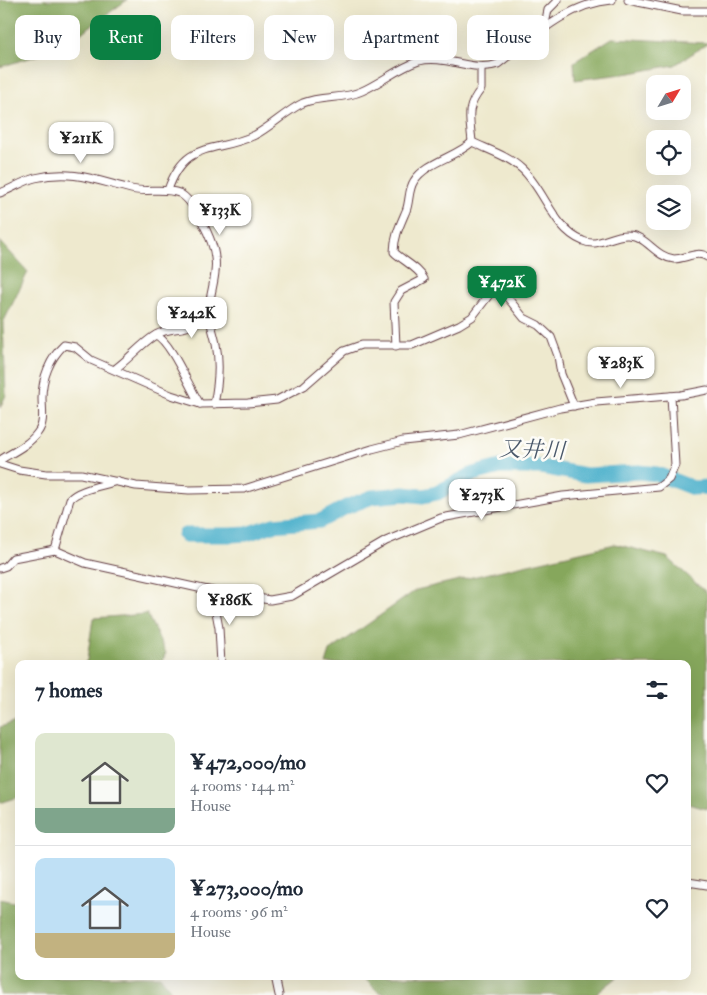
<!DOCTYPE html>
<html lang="en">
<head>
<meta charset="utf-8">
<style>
  :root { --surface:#fff; --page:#f2f2f3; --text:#1f2937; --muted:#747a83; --line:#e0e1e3; --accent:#0b8043 }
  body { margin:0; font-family:"IM FELL Double Pica","Noto Serif JP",serif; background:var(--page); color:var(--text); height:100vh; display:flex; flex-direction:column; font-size:19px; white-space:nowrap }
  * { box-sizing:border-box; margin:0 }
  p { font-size:16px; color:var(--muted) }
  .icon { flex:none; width:28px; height:28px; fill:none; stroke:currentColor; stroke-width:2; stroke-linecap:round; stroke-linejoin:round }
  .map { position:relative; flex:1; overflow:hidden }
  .panel { position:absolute; left:15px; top:660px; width:676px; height:320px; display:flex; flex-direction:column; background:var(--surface); border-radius:10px; box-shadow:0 5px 20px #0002 }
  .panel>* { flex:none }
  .top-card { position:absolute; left:15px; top:15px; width:678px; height:45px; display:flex; gap:10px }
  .needle { width:32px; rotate:52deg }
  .controls { position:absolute; left:646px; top:75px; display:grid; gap:10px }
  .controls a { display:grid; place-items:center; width:45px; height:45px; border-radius:10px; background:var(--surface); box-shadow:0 5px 20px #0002; font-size:25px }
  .price { position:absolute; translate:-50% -42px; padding:0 11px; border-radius:10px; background:#fff; color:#222; font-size:16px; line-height:32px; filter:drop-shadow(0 1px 2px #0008) }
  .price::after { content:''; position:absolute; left:50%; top:30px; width:15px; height:11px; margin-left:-8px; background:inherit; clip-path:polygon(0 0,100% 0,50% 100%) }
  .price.current { background:var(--accent); color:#fff }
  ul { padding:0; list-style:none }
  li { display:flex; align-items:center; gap:15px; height:125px; padding:0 20px }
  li+li { border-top:1px solid var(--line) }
  li span { display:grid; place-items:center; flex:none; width:140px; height:100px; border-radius:10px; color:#555 }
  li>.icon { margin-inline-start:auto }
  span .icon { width:60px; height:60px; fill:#fffc; stroke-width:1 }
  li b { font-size:21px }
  h2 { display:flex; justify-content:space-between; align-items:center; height:60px; padding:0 20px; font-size:21px }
  .pill { padding:0 18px; border-radius:10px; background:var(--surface); box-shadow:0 5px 20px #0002; font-size:18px; line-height:45px }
  .pill.current { background:var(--accent); color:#fff }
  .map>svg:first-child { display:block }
</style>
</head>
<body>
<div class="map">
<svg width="707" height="995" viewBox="0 0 707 995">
  <rect width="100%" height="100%" fill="#fdfcf7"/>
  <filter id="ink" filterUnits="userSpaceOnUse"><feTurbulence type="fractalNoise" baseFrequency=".02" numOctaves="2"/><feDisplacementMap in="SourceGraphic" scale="10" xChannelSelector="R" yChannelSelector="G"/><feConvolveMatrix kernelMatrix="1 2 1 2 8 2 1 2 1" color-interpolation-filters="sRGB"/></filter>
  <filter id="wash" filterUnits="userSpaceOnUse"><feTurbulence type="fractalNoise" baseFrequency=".0096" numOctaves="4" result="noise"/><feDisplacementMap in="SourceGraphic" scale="20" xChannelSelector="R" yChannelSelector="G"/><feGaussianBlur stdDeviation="1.12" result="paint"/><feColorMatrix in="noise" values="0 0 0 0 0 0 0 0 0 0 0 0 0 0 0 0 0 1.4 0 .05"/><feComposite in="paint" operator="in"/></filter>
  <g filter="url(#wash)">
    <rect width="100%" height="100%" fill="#eee9ce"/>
    <!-- forest -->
    <g fill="#86a75c" stroke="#686344">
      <path d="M0,0H127L59,49L0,67Z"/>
      <path d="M612,38L707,43V44L675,65L631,73L575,80L574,62Z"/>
      <path d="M0,241L28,272L3,323L6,395L0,408Z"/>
      <path d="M615,544L667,557L707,593V809L688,804V664H326L330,651L416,590Z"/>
      <path d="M147,614L166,653L161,664H84L87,660L93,618Z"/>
      <path d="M19,721V797L0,803V727Z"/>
      <path d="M0,899L19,903V976H160L170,989V995H0Z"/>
      <path d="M362,976H619L595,995H387L377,991Z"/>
    </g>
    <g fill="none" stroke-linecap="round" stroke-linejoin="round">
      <!-- river -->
      <path stroke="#4db1cc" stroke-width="15" d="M185,535H231L247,534L273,525L320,521L346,507L372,497L404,494L423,496L437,493L473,474L500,467H541L586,475L638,472L657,474L693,488L707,487"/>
    </g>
  </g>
  <g filter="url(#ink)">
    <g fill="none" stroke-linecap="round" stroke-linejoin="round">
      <!-- minor casing -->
      <g stroke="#633d43" stroke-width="9">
        <g id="minor">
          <path d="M628,0L682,11H707"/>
          <path d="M544,29L548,10L558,0"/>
          <path d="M472,142C489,150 508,156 522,169C545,190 553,229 583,241C599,248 612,234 628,235C646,235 655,257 674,259C685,259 698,250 707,257"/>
          <path d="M472,142C470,118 465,109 481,89V67"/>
          <path d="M168,190C186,138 216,154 255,135C272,126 286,111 303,103C322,95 343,100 362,91C382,82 398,68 419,61C445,54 473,73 498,64C531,39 568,3 612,0"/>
          <path d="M0,193C12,189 23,181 35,178C72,169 95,180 131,189C147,193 164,187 179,193C194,200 214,242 215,258C218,276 209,293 209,311C209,321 214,333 216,344C220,363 218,385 214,404"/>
          <path d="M156,335C171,342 189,387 200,404"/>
          <path d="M396,346L394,302L401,291L424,279C419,268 403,261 394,252C394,237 400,225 406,211C410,201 408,190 414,181C426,162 456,157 472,142"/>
          <path d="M115,369C129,359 140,345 154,336C176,322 186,338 209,310"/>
          <path d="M0,460C13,452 29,445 38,432C45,423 42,409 42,398C42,378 50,358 64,345L75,347L91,360L171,395L200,404L248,403L277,400L304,386L344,351L361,345H412L459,325L472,317L492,291L503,292L524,318L538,325L551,337L558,356L561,374L574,406"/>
          <path d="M0,464L19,470L46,474H81L136,486L189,490L244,489L372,449L403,441L459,435L560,408L596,402L681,395L707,390"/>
          <path d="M55,550L70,499C79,489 103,486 117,481"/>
          <path d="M0,568L6,566L13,558L55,550L85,563L212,591L270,600L292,596L386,541L441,518L563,496L659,487L669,479L675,465L671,396"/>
          <path d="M212,591L219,628L221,664"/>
          <path d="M688,882L707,885"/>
          <path d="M275,976L279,995"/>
        </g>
      </g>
      <!-- minor -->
      <use href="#minor" stroke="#fff" stroke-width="7"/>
    </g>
  </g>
  <g text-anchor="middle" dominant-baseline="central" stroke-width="5" stroke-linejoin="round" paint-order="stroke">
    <!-- water labels -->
    <g font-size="22" font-style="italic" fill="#4b596b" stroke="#fdfcf7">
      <text transform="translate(532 450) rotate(2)">又井川</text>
    </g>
  </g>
</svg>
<div class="controls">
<a><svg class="needle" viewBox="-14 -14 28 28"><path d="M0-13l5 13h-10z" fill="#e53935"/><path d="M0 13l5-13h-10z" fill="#747a83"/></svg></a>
<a><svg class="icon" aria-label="locate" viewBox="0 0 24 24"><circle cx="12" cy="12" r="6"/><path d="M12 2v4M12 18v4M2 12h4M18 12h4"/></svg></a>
<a><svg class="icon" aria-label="layers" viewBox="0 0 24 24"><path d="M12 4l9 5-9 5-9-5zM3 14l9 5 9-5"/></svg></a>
</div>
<b class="price" style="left:81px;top:164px">¥211K</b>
<b class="price" style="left:220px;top:236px">¥133K</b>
<b class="price current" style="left:502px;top:308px">¥472K</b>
<b class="price" style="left:192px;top:339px">¥242K</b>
<b class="price" style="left:621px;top:389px">¥283K</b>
<b class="price" style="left:482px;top:521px">¥273K</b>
<b class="price" style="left:230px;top:626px">¥186K</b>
<div class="top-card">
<a class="pill">Buy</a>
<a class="pill current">Rent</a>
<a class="pill">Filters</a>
<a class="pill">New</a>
<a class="pill">Apartment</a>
<a class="pill">House</a>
</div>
<section class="panel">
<h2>7 homes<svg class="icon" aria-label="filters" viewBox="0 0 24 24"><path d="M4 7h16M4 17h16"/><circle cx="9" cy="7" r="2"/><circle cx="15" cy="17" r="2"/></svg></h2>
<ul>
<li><span style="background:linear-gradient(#dfe7d0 75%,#7fa58c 0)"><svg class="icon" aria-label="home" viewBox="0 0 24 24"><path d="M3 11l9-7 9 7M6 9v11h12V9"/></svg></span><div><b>¥472,000/mo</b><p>4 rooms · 144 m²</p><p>House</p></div><svg class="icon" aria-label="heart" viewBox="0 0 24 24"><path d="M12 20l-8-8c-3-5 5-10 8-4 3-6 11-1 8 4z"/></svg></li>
<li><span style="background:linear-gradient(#bfe0f5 75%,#c2b280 0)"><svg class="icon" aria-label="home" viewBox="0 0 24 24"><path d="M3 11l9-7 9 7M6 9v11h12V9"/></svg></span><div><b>¥273,000/mo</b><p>4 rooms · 96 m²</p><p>House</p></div><svg class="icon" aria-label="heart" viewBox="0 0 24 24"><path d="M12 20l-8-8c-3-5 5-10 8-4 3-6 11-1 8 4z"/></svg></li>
</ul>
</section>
</div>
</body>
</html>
